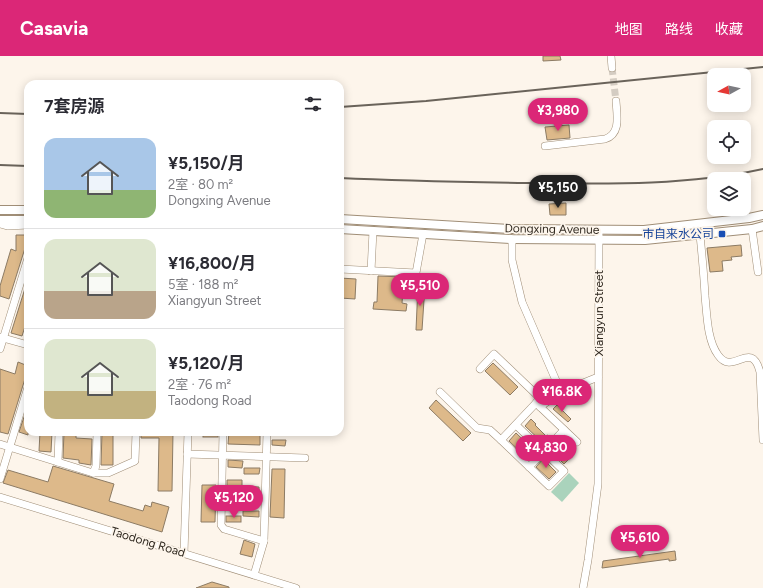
<!DOCTYPE html>
<html lang="zh">
<head>
<meta charset="utf-8">
<style>
  :root { --surface:#fff; --page:#f2f2f3; --text:#2b2b33; --muted:#7c7c81; --line:#e1e1e2; --accent:#db2777 }
  body { margin:0; font-family:Figtree,"Noto Sans SC",sans-serif; background:var(--page); color:var(--text); height:100vh; display:flex; flex-direction:column; font-size:15px; white-space:nowrap }
  * { box-sizing:border-box; margin:0 }
  p { font-size:13px; color:var(--muted) }
  .icon { flex:none; width:22px; height:22px; fill:none; stroke:currentColor; stroke-width:2; stroke-linecap:round; stroke-linejoin:round }
  .map { position:relative; flex:1; overflow:hidden }
  .side { position:absolute; left:24px; top:24px; width:320px; height:356px; display:flex; flex-direction:column; background:var(--surface); border-radius:12px; box-shadow:0 2px 10px #0003 }
  .side>* { flex:none }
  .needle { width:26px; rotate:262deg }
  .controls { position:absolute; left:707px; top:12px; display:grid; gap:8px }
  .controls a { display:grid; place-items:center; width:44px; height:44px; border-radius:8px; background:var(--surface); box-shadow:0 2px 10px #0003; font-size:20px }
  .price { position:absolute; translate:-50% -34px; padding:0 9px; border-radius:14px; background:var(--accent); color:#fff; font-size:13px; line-height:26px; filter:drop-shadow(0 1px 2px #0008) }
  .price::after { content:''; position:absolute; left:50%; top:24px; width:12px; height:9px; margin-left:-6px; background:inherit; clip-path:polygon(0 0,100% 0,50% 100%) }
  .price.current { background:#222; color:#fff }
  ul { padding:0; list-style:none }
  li { display:flex; align-items:center; gap:12px; height:100px; padding:0 20px }
  li+li { border-top:1px solid var(--line) }
  li span { display:grid; place-items:center; flex:none; width:112px; height:80px; border-radius:12px; color:#555 }
  li>.icon { margin-inline-start:auto }
  span .icon { width:48px; height:48px; fill:#fffc; stroke-width:1 }
  li b { font-size:17px }
  h2 { display:flex; justify-content:space-between; align-items:center; height:48px; padding:0 20px; font-size:17px }
  header { display:flex; align-items:center; gap:24px; box-sizing:border-box; height:56px; padding:0 20px; background:var(--accent); color:#fff }
  header strong { font-size:19px }
  nav { display:flex; gap:22px; margin-inline-start:auto; font-size:14px }
  .map>svg:first-child { display:block }
</style>
</head>
<body>
<header>
<strong>Casavia</strong>
<nav><a>地图</a><a>路线</a><a>收藏</a></nav>
</header>
<div class="map">
<svg width="763" height="532" viewBox="0 0 763 532">
  <rect width="100%" height="100%" fill="#fdf5eb"/>
  <!-- green -->
  <path fill="#aad3bc" d="M569,417L579,427L562,446L551,436Z"/>
  <!-- building -->
  <g fill="#ddb98a" stroke="#8c7b64">
    <path d="M543,0H560L561,4L543,5Z"/>
    <path d="M569,69L570,82L547,84L545,71Z"/>
    <path d="M566,147V159H550L549,148Z"/>
    <path d="M16,179H28V189H26L9,243L0,240V230L11,193L16,195Z"/>
    <path d="M741,189L742,200L731,201L732,204L722,205L723,215L710,216L707,192Z"/>
    <path d="M378,220L404,221L402,247L407,248L406,255L373,253L374,246H377Z"/>
    <path d="M340,222L356,223L355,243L340,242Z"/>
    <path d="M27,226L28,227V261L22,280L11,277Z"/>
    <path d="M418,229H425L422,274H416Z"/>
    <path d="M18,306L28,310V313L8,378L0,376V313L15,318Z"/>
    <path d="M493,307L518,331L510,339L485,315Z"/>
    <path d="M436,344L471,377L463,385L429,352Z"/>
    <path d="M557,349L571,363L568,366L553,353Z"/>
    <path d="M27,352H28V379L19,376Z"/>
    <path d="M531,363L536,368L535,369L546,380L548,379L550,381L544,388L525,370Z"/>
    <path d="M40,376H52L51,396L39,395Z"/>
    <path d="M64,376H76V382L92,383L91,409L79,407V404L63,402Z"/>
    <path d="M102,376H113V409H101Z"/>
    <path d="M141,376H173L172,435H158L159,382H141Z"/>
    <rect x="203" y="376" width="15" height="5"/>
    <path d="M229,376L260,377V389L228,388Z"/>
    <path d="M516,377L536,396L529,404L509,385Z"/>
    <path d="M272,384H286L285,390L272,389Z"/>
    <path d="M557,388L571,401L564,408L551,395Z"/>
    <path d="M543,403L556,416L549,423L536,411Z"/>
    <path d="M228,404L243,405L242,412L228,411Z"/>
    <path d="M53,410L114,428L109,445L143,455L145,449L151,451L152,446L169,451L162,476L3,427L8,414L48,426Z"/>
    <path d="M244,412H260L259,418H244Z"/>
    <path d="M272,413H285L284,462L270,461Z"/>
    <path d="M227,424H242V430L259,431V437L242,436V448H227Z"/>
    <path d="M202,429H216L215,466H201Z"/>
    <path d="M243,455H259V461L243,460Z"/>
    <rect x="226" y="460" width="15" height="6"/>
    <path d="M244,484L255,488L252,501L240,498Z"/>
    <path d="M675,495L676,504L669,505V503L602,512L603,505Z"/>
    <path d="M212,526L229,531V532H196Z"/>
  </g>
  <g fill="none" stroke-linecap="round" stroke-linejoin="round">
    <!-- minor-tunnel -->
    <path stroke="#d4ccc2" stroke-width="7" stroke-dasharray="7 3.5" stroke-linecap="butt" d="M612,12L616,45"/>
    <!-- minor casing -->
    <g stroke="#a08e77" stroke-width="8">
      <g id="minor">
        <path d="M611,0L612,12"/>
        <path d="M545,90L605,83C621,78 617,60 616,45"/>
        <path d="M0,168L8,170L28,169"/>
        <path d="M752,173L758,216"/>
        <path d="M700,179C702,199 704,219 705,240C707,258 707,284 718,299C733,321 751,282 760,316L763,384"/>
        <path d="M512,183V204L522,246L561,336L598,321"/>
        <path d="M340,213L416,217L423,178"/>
        <path d="M371,215L373,175"/>
        <path d="M0,281L28,289"/>
        <path d="M0,293L28,202"/>
        <path d="M480,313L494,298L540,342L536,347"/>
        <path d="M440,336L477,372L490,374L501,384"/>
        <path d="M540,351L561,336"/>
        <path d="M516,369L564,415L549,430L501,384L536,347L577,386"/>
        <path d="M223,376L221,469L224,473L264,485"/>
        <path d="M0,388L93,417H108L135,405L136,376"/>
        <path d="M187,398L305,402"/>
        <path d="M58,406L59,376"/>
        <path d="M529,411L564,374"/>
        <path d="M93,417L96,410L97,376"/>
        <path d="M0,423L28,331"/>
        <path d="M0,441L296,532"/>
        <path d="M184,497L188,376"/>
        <path d="M254,519L264,485L267,376"/>
        <path d="M583,532L588,504L598,428L599,174"/>
      </g>
    </g>
    <!-- major casing -->
    <g stroke="#a08e77" stroke-width="10">
      <g id="major">
        <path d="M0,154H28"/>
        <path d="M340,163L512,173L644,174L749,162L763,159"/>
        <path d="M0,164H28"/>
        <path d="M340,173L512,183L645,184L752,173L763,170"/>
      </g>
    </g>
    <!-- minor -->
    <use href="#minor" stroke="#fff" stroke-width="7"/>
    <!-- major -->
    <use href="#major" stroke="#fff" stroke-width="8"/>
    <!-- rail -->
    <g stroke="#6a635a" stroke-width="2">
      <path d="M340,51L426,45L763,11"/>
      <path d="M0,57L28,58"/>
      <path d="M0,109L28,110"/>
      <path d="M340,122C403,125 465,126 528,127C606,128 685,130 763,113"/>
    </g>
  </g>
  <!-- markers -->
  <rect fill="#1a4fb4" stroke="#fdf5eb" stroke-width="1.5" x="718" y="174" width="8" height="8" rx="2"/>
  <g text-anchor="middle" dominant-baseline="central" stroke-width="3.5" stroke-linejoin="round" paint-order="stroke">
    <!-- street labels -->
    <g font-size="12" fill="#302920" stroke="#fdf5eb">
      <text transform="translate(552 173) rotate(1)">Dongxing Avenue</text>
      <text transform="translate(599 257) rotate(-90)">Xiangyun Street</text>
      <text transform="translate(148 486) rotate(17)">Taodong Road</text>
    </g>
    <!-- transit labels -->
    <g font-size="12" fill="#164399" stroke="#fdf5eb" text-anchor="end">
      <text x="714" y="178">巿自来水公司</text>
    </g>
  </g>
</svg>
<div class="controls">
<a><svg class="needle" viewBox="-14 -14 28 28"><path d="M0-13l5 13h-10z" fill="#e53935"/><path d="M0 13l5-13h-10z" fill="#7c7c81"/></svg></a>
<a><svg class="icon" aria-label="locate" viewBox="0 0 24 24"><circle cx="12" cy="12" r="6"/><path d="M12 2v4M12 18v4M2 12h4M18 12h4"/></svg></a>
<a><svg class="icon" aria-label="layers" viewBox="0 0 24 24"><path d="M12 4l9 5-9 5-9-5zM3 14l9 5 9-5"/></svg></a>
</div>
<b class="price" style="left:558px;top:76px">¥3,980</b>
<b class="price current" style="left:558px;top:153px">¥5,150</b>
<b class="price" style="left:420px;top:251px">¥5,510</b>
<b class="price" style="left:562px;top:357px">¥16.8K</b>
<b class="price" style="left:546px;top:413px">¥4,830</b>
<b class="price" style="left:234px;top:463px">¥5,120</b>
<b class="price" style="left:640px;top:503px">¥5,610</b>
<section class="side">
<h2>7套房源<svg class="icon" aria-label="filters" viewBox="0 0 24 24"><path d="M4 7h16M4 17h16"/><circle cx="9" cy="7" r="2"/><circle cx="15" cy="17" r="2"/></svg></h2>
<ul>
<li><span style="background:linear-gradient(#a9c7e8 65%,#8fb573 0)"><svg class="icon" aria-label="home" viewBox="0 0 24 24"><path d="M3 11l9-7 9 7M6 9v11h12V9"/></svg></span><div><b>¥5,150/月</b><p>2室 · 80 m²</p><p>Dongxing Avenue</p></div></li>
<li><span style="background:linear-gradient(#dfe7d0 65%,#b9a48a 0)"><svg class="icon" aria-label="home" viewBox="0 0 24 24"><path d="M3 11l9-7 9 7M6 9v11h12V9"/></svg></span><div><b>¥16,800/月</b><p>5室 · 188 m²</p><p>Xiangyun Street</p></div></li>
<li><span style="background:linear-gradient(#dfe7d0 65%,#c2b280 0)"><svg class="icon" aria-label="home" viewBox="0 0 24 24"><path d="M3 11l9-7 9 7M6 9v11h12V9"/></svg></span><div><b>¥5,120/月</b><p>2室 · 76 m²</p><p>Taodong Road</p></div></li>
</ul>
</section>
</div>
</body>
</html>
